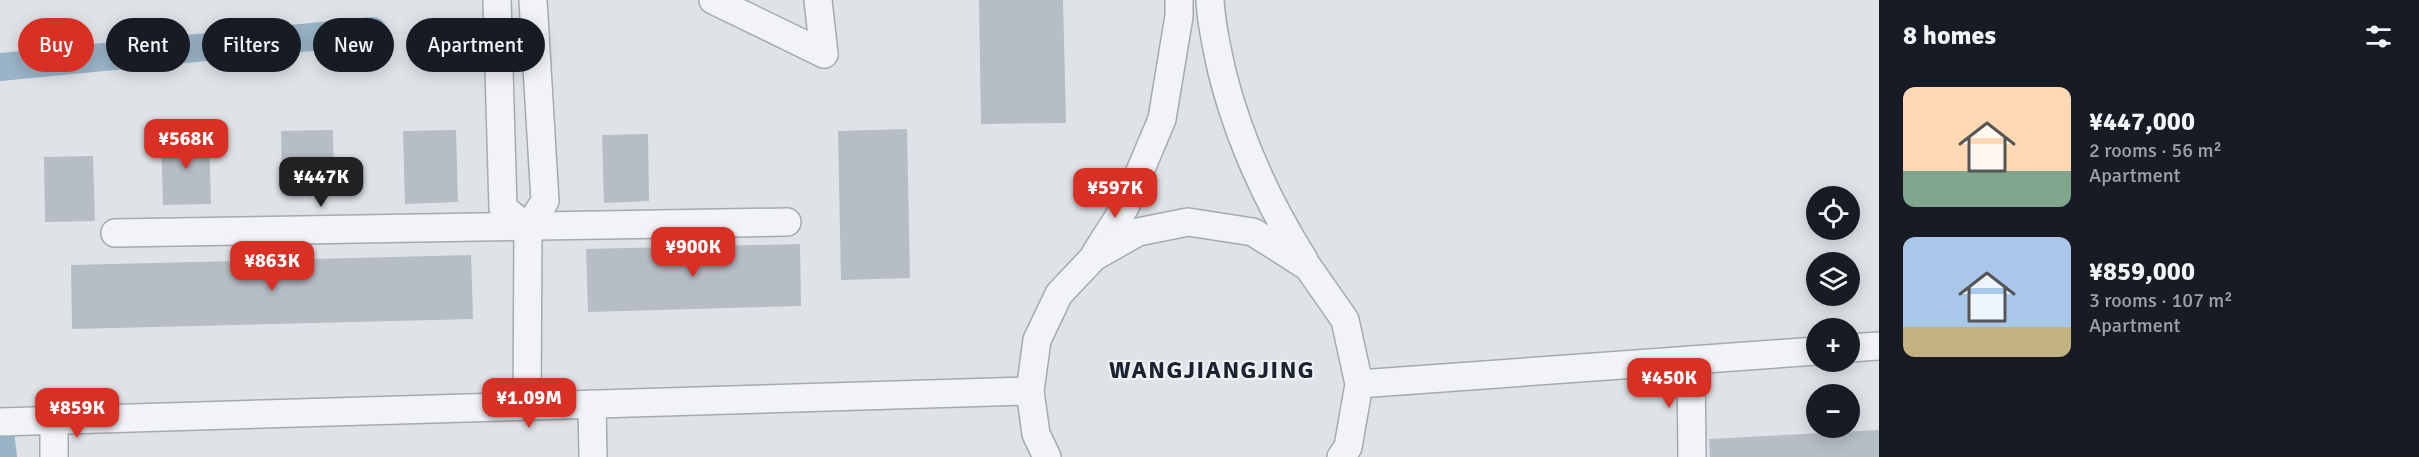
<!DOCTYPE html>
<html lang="en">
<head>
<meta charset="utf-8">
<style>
  :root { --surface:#171b24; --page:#242831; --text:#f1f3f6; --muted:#9ea1a6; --accent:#d93025 }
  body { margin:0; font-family:Signika,sans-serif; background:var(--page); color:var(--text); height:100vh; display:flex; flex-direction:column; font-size:22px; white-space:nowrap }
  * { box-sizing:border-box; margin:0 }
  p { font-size:20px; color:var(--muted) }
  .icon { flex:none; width:33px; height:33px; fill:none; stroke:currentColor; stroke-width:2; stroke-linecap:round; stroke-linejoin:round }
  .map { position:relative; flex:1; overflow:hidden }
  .drawer { display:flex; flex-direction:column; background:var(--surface); width:540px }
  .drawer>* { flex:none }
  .top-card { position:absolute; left:18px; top:18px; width:570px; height:54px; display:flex; gap:12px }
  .buttons { position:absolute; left:1806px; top:186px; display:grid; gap:12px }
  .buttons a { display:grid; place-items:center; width:54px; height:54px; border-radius:50%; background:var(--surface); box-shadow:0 3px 15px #0003; font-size:30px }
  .price { position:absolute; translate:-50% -51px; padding:0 14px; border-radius:12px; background:var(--accent); color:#fff; font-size:20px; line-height:39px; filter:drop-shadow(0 2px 3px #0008) }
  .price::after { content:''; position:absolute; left:50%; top:36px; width:18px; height:14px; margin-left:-9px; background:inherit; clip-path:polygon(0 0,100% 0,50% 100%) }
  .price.selected { background:#222; color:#fff }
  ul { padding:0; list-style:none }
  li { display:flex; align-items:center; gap:18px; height:150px; padding:0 24px }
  li span { display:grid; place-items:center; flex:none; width:168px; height:120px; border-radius:12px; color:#555 }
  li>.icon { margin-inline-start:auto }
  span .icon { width:72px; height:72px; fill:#fffc; stroke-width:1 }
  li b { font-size:26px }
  h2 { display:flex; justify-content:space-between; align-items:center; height:72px; padding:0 24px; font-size:26px }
  .pill { padding:0 21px; border-radius:27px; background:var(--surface); box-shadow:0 3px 15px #0003; font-size:21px; line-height:54px }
  .pill.selected { background:var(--accent); color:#fff }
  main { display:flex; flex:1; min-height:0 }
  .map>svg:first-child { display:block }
</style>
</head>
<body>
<main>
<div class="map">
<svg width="1879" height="457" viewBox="0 0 1879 457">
  <rect width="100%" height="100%" fill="#dfe3e8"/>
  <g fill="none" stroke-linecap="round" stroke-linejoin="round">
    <!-- canal -->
    <g stroke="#9ab4c7" stroke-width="28">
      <path d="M0,67L373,31"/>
      <path d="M0,432L3,457"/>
    </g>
  </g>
  <!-- building -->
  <g fill="#b6bdc4">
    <path d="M979,0H1063L1066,123L981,124Z"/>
    <path d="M907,129L910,278L841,280L838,131Z"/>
    <path d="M333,130L334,193L282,194L281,131Z"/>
    <path d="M456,130L458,202L405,204L403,131Z"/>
    <path d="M648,134L649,201L604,203L602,135Z"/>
    <path d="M209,135L211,204L163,205L161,136Z"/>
    <path d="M93,156L95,221L45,222L44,157Z"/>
    <path d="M800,244L801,306L588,312L586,249Z"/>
    <path d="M471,255L473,319L72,329L71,265Z"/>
    <path d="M1879,430V457H1710L1709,439Z"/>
  </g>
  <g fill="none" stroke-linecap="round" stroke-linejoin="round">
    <!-- minor casing -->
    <g stroke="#a4aab2" stroke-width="30">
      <g id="minor">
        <path d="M497,0L503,208L528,228"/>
        <path d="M713,0L824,54"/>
        <path d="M818,0L824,54"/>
        <path d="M1210,0C1211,24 1217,49 1222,72C1239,140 1267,201 1304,260"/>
        <path d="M115,233L787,222"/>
        <path d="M1095,254L1125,207L1162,119L1179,16V0"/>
        <path d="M1850,348L1879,346"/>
        <path d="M1691,360L1692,457"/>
        <path d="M1359,384L1816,351"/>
        <path d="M592,404L593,457"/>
        <path d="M527,406L528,228L545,201L533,0"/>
        <path d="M54,421V457"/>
        <path d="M0,422L1030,391"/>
        <path d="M1047,457L1036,434L1030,391L1037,340L1059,294L1094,257L1138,232L1188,222L1253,232L1308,267L1345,320L1359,384L1348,447L1341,457"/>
      </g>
    </g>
    <!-- minor -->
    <use href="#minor" stroke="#f1f3f6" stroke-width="27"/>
  </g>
  <g text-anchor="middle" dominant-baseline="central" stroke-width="4.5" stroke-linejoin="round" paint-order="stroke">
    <!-- district labels -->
    <g font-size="24" font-weight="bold" letter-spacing="1.5" fill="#1a232f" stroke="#eef2f5">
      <text x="1212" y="370">WANGJIANGJING</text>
    </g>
  </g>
</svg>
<div class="buttons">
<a><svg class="icon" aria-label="locate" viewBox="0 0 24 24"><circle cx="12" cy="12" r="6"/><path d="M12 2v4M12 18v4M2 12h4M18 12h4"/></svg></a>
<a><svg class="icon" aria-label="layers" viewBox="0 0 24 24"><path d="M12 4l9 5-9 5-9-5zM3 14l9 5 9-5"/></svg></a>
<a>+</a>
<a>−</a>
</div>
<b class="price" style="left:186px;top:170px">¥568K</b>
<b class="price selected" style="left:321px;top:208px">¥447K</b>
<b class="price" style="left:1115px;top:219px">¥597K</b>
<b class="price" style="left:693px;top:278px">¥900K</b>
<b class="price" style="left:272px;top:292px">¥863K</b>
<b class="price" style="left:1669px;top:409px">¥450K</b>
<b class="price" style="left:529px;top:429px">¥1.09M</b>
<b class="price" style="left:77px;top:439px">¥859K</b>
<div class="top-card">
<a class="pill selected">Buy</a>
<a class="pill">Rent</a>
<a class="pill">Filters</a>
<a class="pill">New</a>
<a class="pill">Apartment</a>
</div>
</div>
<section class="drawer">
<h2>8 homes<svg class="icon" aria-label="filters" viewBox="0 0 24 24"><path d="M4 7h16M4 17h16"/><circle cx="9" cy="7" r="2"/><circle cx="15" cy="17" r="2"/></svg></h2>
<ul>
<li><span style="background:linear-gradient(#ffd9b3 70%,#7fa58c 0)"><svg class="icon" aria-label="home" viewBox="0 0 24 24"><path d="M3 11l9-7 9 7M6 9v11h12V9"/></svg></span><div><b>¥447,000</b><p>2 rooms · 56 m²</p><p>Apartment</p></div></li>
<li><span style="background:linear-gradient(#a9c7e8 75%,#c2b280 0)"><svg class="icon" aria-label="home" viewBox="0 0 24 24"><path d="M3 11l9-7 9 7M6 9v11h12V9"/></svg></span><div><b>¥859,000</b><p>3 rooms · 107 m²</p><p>Apartment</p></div></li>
</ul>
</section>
</main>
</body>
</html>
